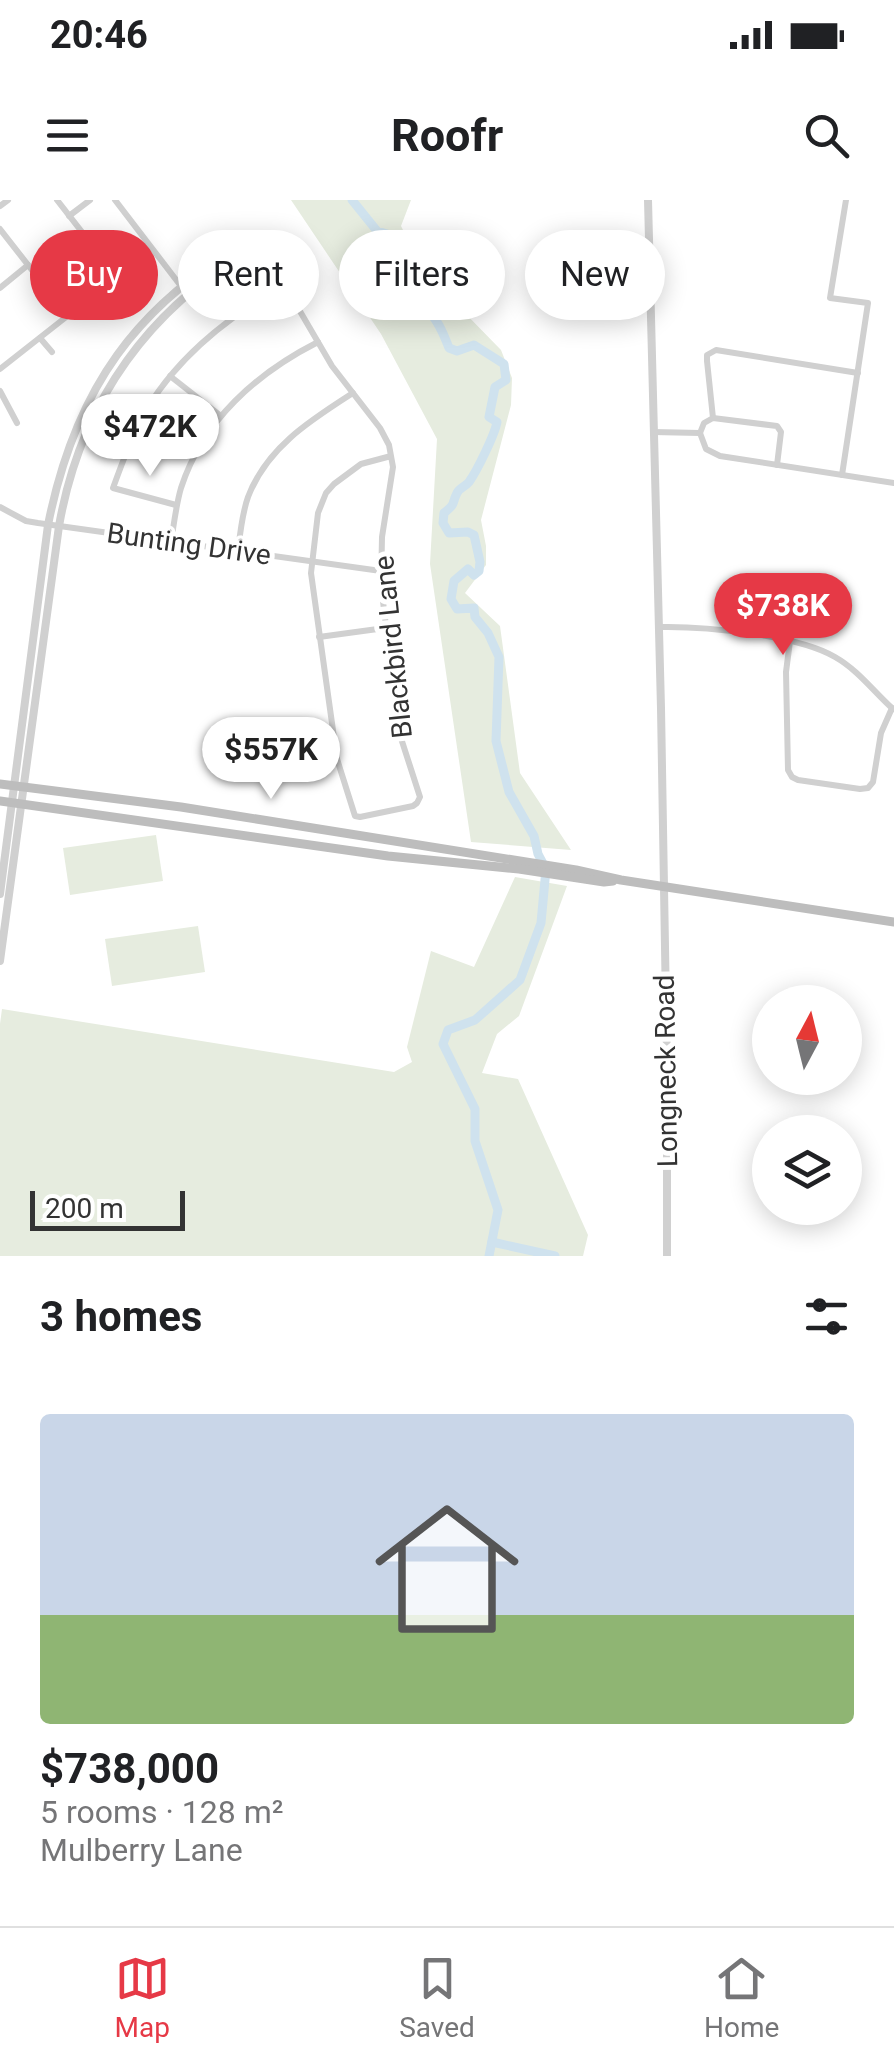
<!DOCTYPE html>
<html lang="en">
<head>
<meta charset="utf-8">
<style>
  :root { --surface:#fff; --page:#f6f6f6; --text:#202124; --muted:#757577; --line:#e0e0e0; --accent:#e63946 }
  body { margin:0; font-family:Roboto,sans-serif; background:var(--page); color:var(--text); height:100vh; display:flex; flex-direction:column; font-size:38px; white-space:nowrap }
  * { box-sizing:border-box; margin:0 }
  p { font-size:32px; color:var(--muted) }
  .icon { flex:none; width:55px; height:55px; fill:none; stroke:currentColor; stroke-width:2; stroke-linecap:round; stroke-linejoin:round }
  .map { position:relative; height:1056px; overflow:hidden }
  .details { display:flex; flex-direction:column; background:var(--surface); flex:1 }
  .details>* { flex:none }
  .top-card { position:absolute; left:30px; top:30px; width:835px; height:90px; display:flex; gap:20px }
  .needle { width:65px; rotate:7deg }
  .buttons { position:absolute; left:752px; top:785px; display:grid; gap:20px }
  .buttons a { display:grid; place-items:center; width:110px; height:110px; border-radius:50%; background:var(--surface); box-shadow:0 5px 25px #0003; font-size:50px }
  .scale { position:absolute; left:30px; bottom:25px; width:155px; box-sizing:border-box; padding-left:10px; border:5px solid #333; border-top:0; font-size:28px; line-height:35px; white-space:nowrap; color:#333; -webkit-text-stroke:8px #fff; paint-order:stroke }
  .price { position:absolute; translate:-50% -85px; padding:0 22px; border-radius:35px; background:#fff; color:#222; font-size:32px; line-height:65px; filter:drop-shadow(0 2px 5px #0008) }
  .price::after { content:''; position:absolute; left:50%; top:60px; width:30px; height:22px; margin-left:-15px; background:inherit; clip-path:polygon(0 0,100% 0,50% 100%) }
  .price.active { background:var(--accent); color:#fff }
  ul { padding:0; list-style:none }
  li { display:grid; align-content:center; gap:20px; height:530px; padding:0 40px }
  li+li { border-top:2px solid var(--line) }
  li span { display:grid; place-items:center; height:310px; border-radius:10px; color:#555 }
  li>.icon { margin-inline-start:auto }
  span .icon { width:180px; height:180px; fill:#fffc; stroke-width:1 }
  li b { font-size:42px }
  h2 { display:flex; justify-content:space-between; align-items:center; height:120px; padding:0 40px; font-size:42px }
  .tag { padding:0 35px; border-radius:45px; background:var(--surface); box-shadow:0 5px 25px #0003; font-size:35px; line-height:90px }
  .tag.active { background:var(--accent); color:#fff }
  .status { display:flex; justify-content:space-between; align-items:center; height:70px; padding:0 50px; background:var(--surface); direction:ltr }
  .status svg { height:28px; fill:currentColor }
  header { display:flex; justify-content:space-between; align-items:center; height:130px; padding:0 40px; background:var(--surface); font-size:45px; font-weight:700 }
  .menu { display:flex; justify-content:space-around; align-items:center; height:140px; border-top:2px solid var(--line); background:var(--surface); font-size:28px; color:var(--muted) }
  .menu a { display:grid; justify-items:center; gap:5px }
  .menu .active { color:var(--accent) }
  .map>svg:first-child { display:block }
</style>
</head>
<body>
<div class="status"><b>20:46</b><svg viewBox="0 0 49 12"><path d="M0 12V9h3v3zM5 12V6h3v6zM10 12V3h3v9zM15 12V0h3v12zM26 1h20v11H26zM47 4h2v5h-2z"/></svg></div>
<header><svg class="icon" aria-label="menu" viewBox="0 0 24 24"><path d="M4 6h16M4 12h16M4 18h16"/></svg>Roofr<svg class="icon" aria-label="search" viewBox="0 0 24 24"><circle cx="10" cy="10" r="6"/><path d="M15 15l6 6"/></svg></header>
<div class="map">
<svg width="894" height="1056" viewBox="0 0 894 1056">
  <rect width="100%" height="100%" fill="#fff"/>
  <!-- green -->
  <g fill="#e6ecdf">
    <path d="M291,0H411L401,26L423,70L501,150L512,178L511,205L481,320L486,346V365L465,393L500,426L520,573L571,650L471,642L430,364L437,239L381,134Z"/>
    <path d="M156,635L163,681L70,695L63,648Z"/>
    <path d="M515,677L567,686L519,816L497,834L482,873L518,879L588,1035L583,1056H0V824L2,809L394,872L412,862L407,847L431,751L474,767Z"/>
    <path d="M198,726L205,772L112,786L105,739Z"/>
  </g>
  <g fill="none" stroke-linecap="round" stroke-linejoin="round">
    <!-- river -->
    <g stroke="#cfe2ee" stroke-width="9">
      <path d="M352,0L377,31L387,34L404,49L410,63L389,88V94C427,104 435,111 449,148L457,151L474,145L504,164L506,180L495,187L489,217L497,222C495,234 477,271 469,282C465,287 459,288 457,293C451,305 457,302 444,313L443,323L449,333L468,332L474,335L480,362L479,371L474,375L468,369L454,381L451,399L457,409L474,408L475,417L488,433L499,457L496,541L509,592L534,636L538,654L546,669L541,723L520,780L475,820L448,830L443,844L475,909V941L498,1010L489,1056"/>
      <path d="M492,1042L555,1056"/>
    </g>
    <!-- minor -->
    <g stroke="#d0d0d0" stroke-width="6">
      <path d="M115,0L187,94"/>
      <path d="M0,6L8,0"/>
      <path d="M69,16L90,0"/>
      <path d="M0,29L67,115"/>
      <path d="M256,36L332,166L380,228L389,245L393,267L382,337L381,385L399,532L420,597L417,603L413,606L360,617L355,616L337,559L311,373L318,313L326,293L334,284L361,264L391,256"/>
      <path d="M0,88L28,65"/>
      <path d="M40,138L52,152"/>
      <path d="M0,169L117,77L57,0"/>
      <path d="M170,176L221,216"/>
      <path d="M0,191L17,223"/>
      <path d="M713,218L707,161V155L716,150L858,173"/>
      <path d="M653,232L700,233"/>
      <path d="M700,233L706,249L720,256L894,283"/>
      <path d="M700,233L704,223L713,218L777,226L781,232L777,265"/>
      <path d="M842,275L868,103L830,98L846,0"/>
      <path d="M176,305L113,288C121,266 129,244 139,223C171,161 226,118 284,85"/>
      <path d="M0,307L26,321L38,323L381,371"/>
      <path d="M171,342C174,324 176,305 181,288C203,220 257,173 318,142"/>
      <path d="M238,351C240,333 242,314 248,297C267,247 311,220 353,193"/>
      <path d="M659,427C704,426 798,435 835,457C858,470 874,492 893,509"/>
      <path d="M319,437L385,428"/>
      <path d="M790,441L786,472L788,570L792,577L798,580L860,589L868,588L873,582L881,533L892,508"/>
    </g>
    <!-- tertiary -->
    <g stroke="#d0d0d0" stroke-width="8">
      <path d="M648,0L661,508L667,866V1056"/>
      <path d="M0,694L48,325C75,189 136,104 256,36"/>
      <path d="M0,761L59,326C81,201 150,105 261,44"/>
    </g>
    <!-- secondary -->
    <g stroke="#bdbdbd" stroke-width="9">
      <path d="M0,584L181,607L576,670L621,680L894,722"/>
      <path d="M0,601L388,656L519,669L604,682L613,681"/>
    </g>
  </g>
  <g text-anchor="middle" dominant-baseline="central" stroke-width="10" stroke-linejoin="round" paint-order="stroke">
    <!-- street labels -->
    <g font-size="28" fill="#333" stroke="#fff">
      <text transform="translate(189 344) rotate(8)">Bunting Drive</text>
      <text transform="translate(393 447) rotate(-96)">Blackbird Lane</text>
      <text transform="translate(666 871) rotate(-91)">Longneck Road</text>
    </g>
  </g>
</svg>
<div class="buttons">
<a><svg class="needle" viewBox="-14 -14 28 28"><path d="M0-13l5 13h-10z" fill="#e53935"/><path d="M0 13l5-13h-10z" fill="#757577"/></svg></a>
<a><svg class="icon" aria-label="layers" viewBox="0 0 24 24"><path d="M12 4l9 5-9 5-9-5zM3 14l9 5 9-5"/></svg></a>
</div>
<div class="scale">200 m</div>
<b class="price" style="left:150px;top:279px">$472K</b>
<b class="price active" style="left:783px;top:458px">$738K</b>
<b class="price" style="left:271px;top:602px">$557K</b>
<div class="top-card">
<a class="tag active">Buy</a>
<a class="tag">Rent</a>
<a class="tag">Filters</a>
<a class="tag">New</a>
</div>
</div>
<section class="details">
<h2>3 homes<svg class="icon" aria-label="filters" viewBox="0 0 24 24"><path d="M4 7h16M4 17h16"/><circle cx="9" cy="7" r="2"/><circle cx="15" cy="17" r="2"/></svg></h2>
<ul>
<li><span style="background:linear-gradient(#c9d6e8 65%,#8fb573 0)"><svg class="icon" aria-label="home" viewBox="0 0 24 24"><path d="M3 11l9-7 9 7M6 9v11h12V9"/></svg></span><div><b>$738,000</b><p>5 rooms · 128 m²</p><p>Mulberry Lane</p></div></li>
</ul>
</section>
<nav class="menu">
<a class="active"><svg class="icon" aria-label="map" viewBox="0 0 24 24"><path d="M3 6l6-2 6 2 6-2v14l-6 2-6-2-6 2zM9 4v14M15 6v14"/></svg>Map</a>
<a><svg class="icon" aria-label="saved" viewBox="0 0 24 24"><path d="M7 4h10v16l-5-4-5 4z"/></svg>Saved</a>
<a><svg class="icon" aria-label="home" viewBox="0 0 24 24"><path d="M3 11l9-7 9 7M6 9v11h12V9"/></svg>Home</a>
</nav>
</body>
</html>
